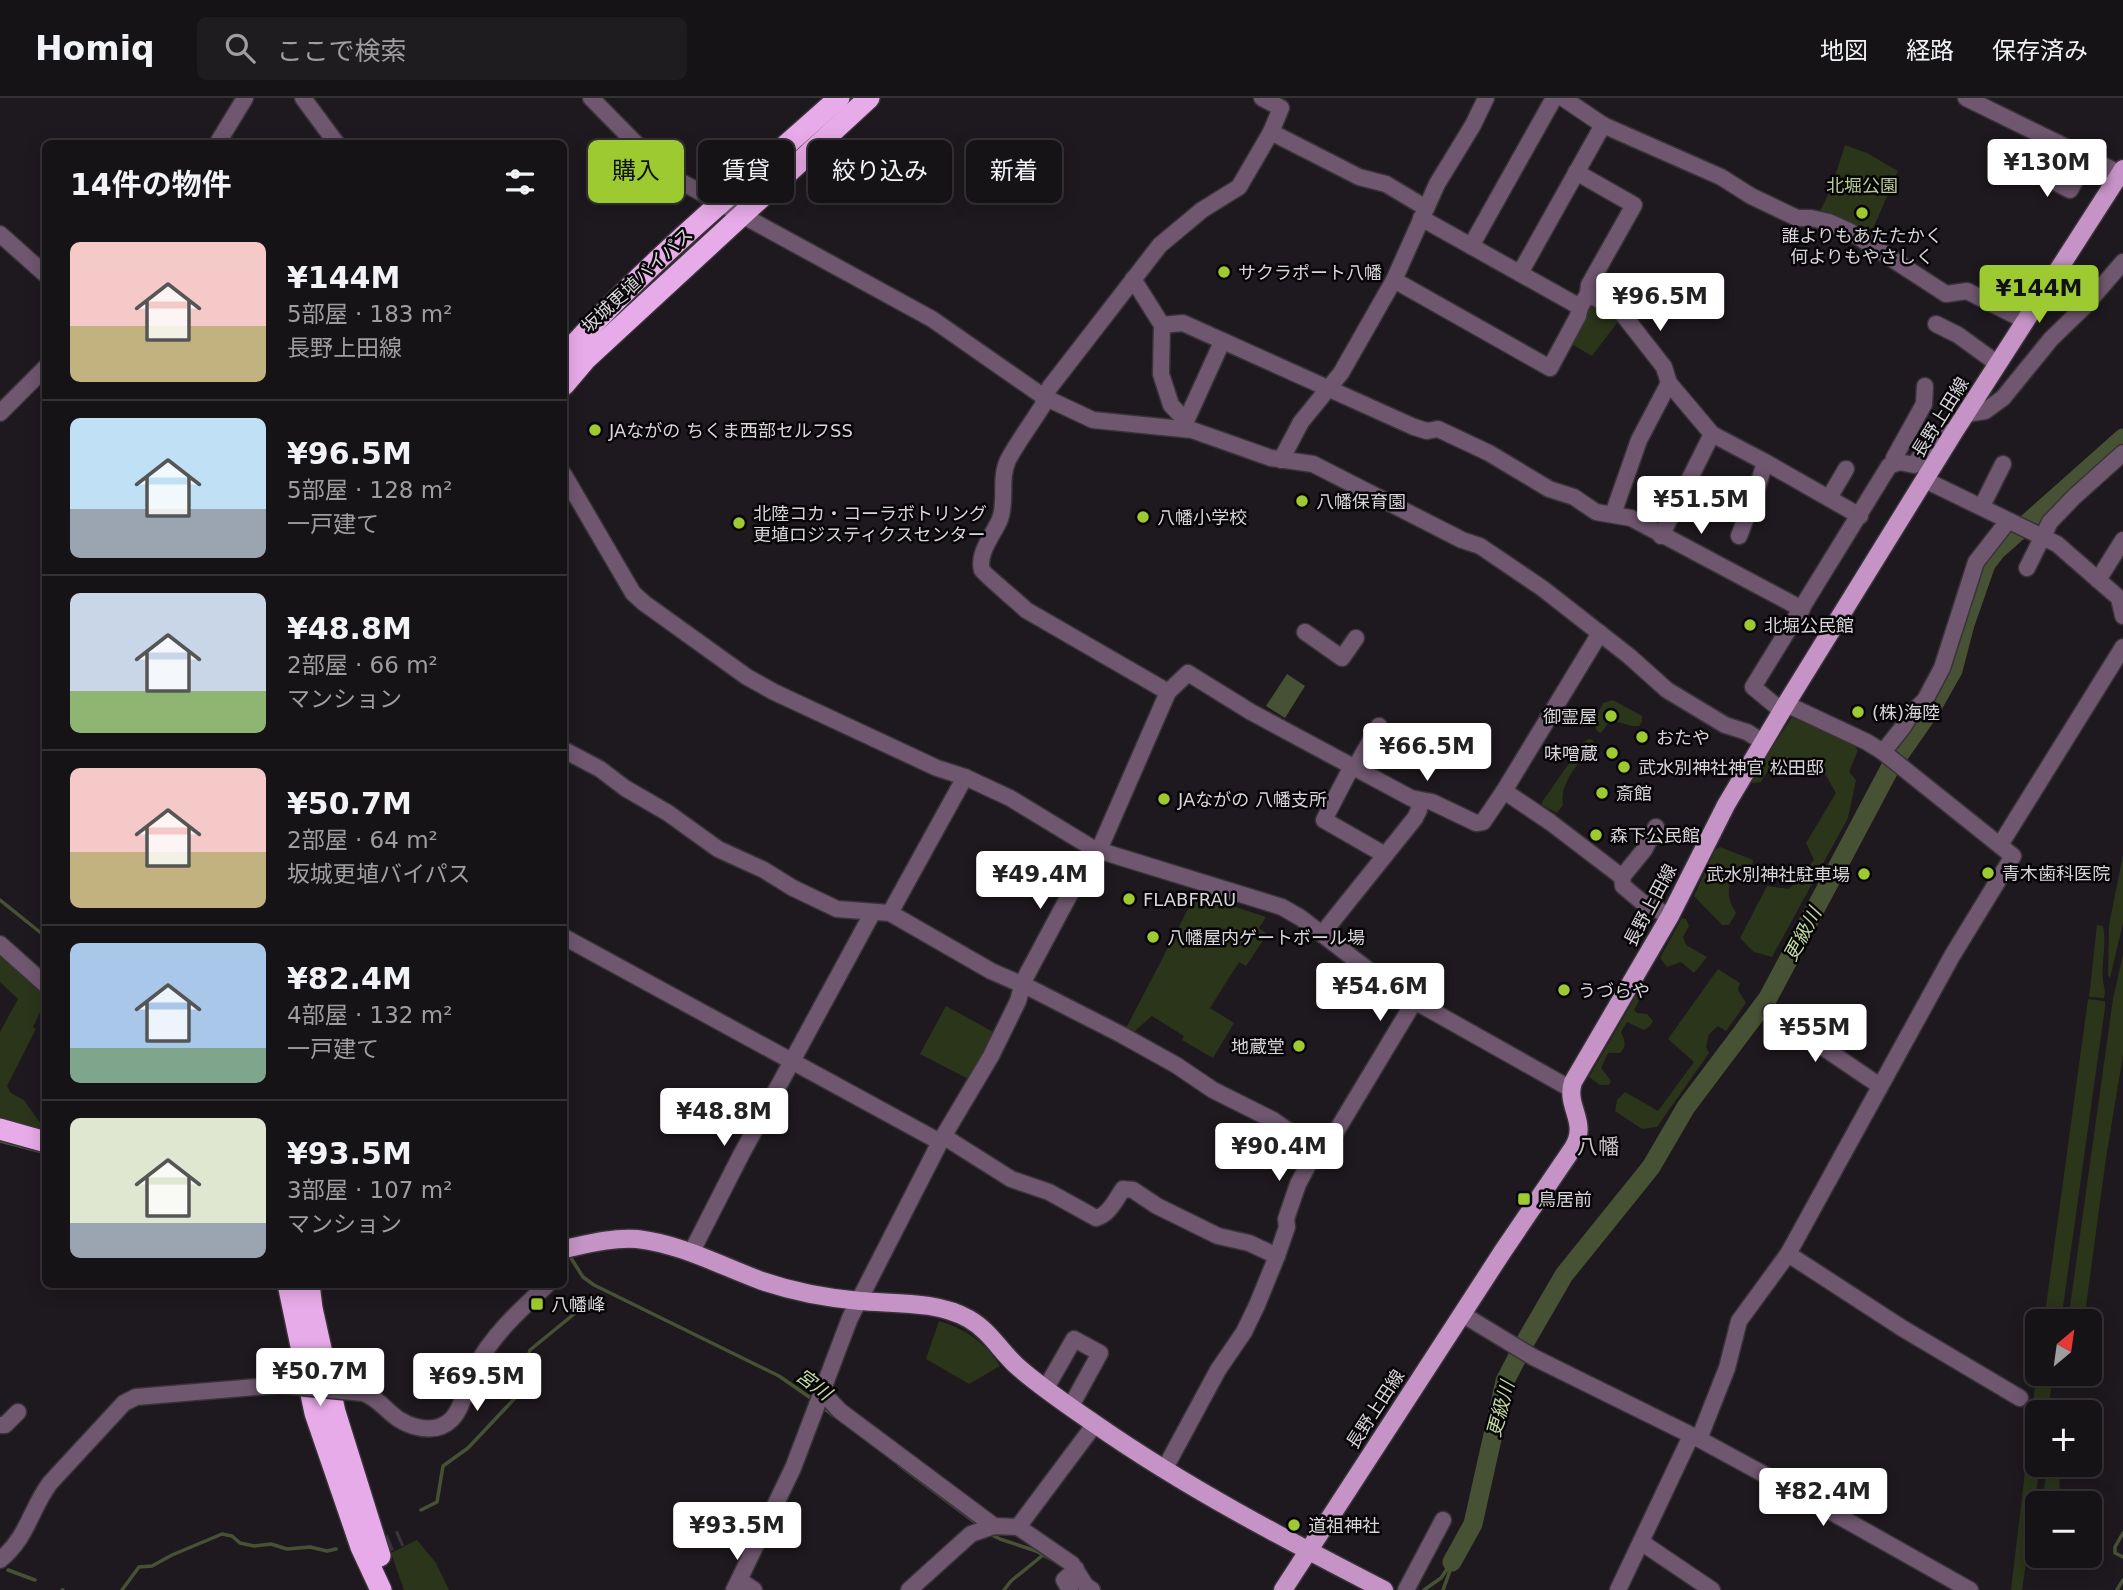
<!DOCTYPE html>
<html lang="ja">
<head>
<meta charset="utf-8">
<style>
  :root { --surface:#161316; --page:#1f1c1f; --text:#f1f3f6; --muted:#9e9ea1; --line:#353235; --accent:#9dca30 }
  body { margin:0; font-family:"DejaVu Sans","Noto Sans JP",sans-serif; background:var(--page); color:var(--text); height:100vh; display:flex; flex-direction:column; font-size:26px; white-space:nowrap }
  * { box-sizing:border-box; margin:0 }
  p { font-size:23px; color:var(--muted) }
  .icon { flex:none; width:38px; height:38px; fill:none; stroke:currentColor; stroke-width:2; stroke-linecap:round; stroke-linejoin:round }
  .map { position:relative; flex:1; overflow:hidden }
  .side { position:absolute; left:42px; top:42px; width:525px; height:1148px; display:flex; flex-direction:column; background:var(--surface); border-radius:10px; box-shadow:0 4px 18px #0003,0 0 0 2px var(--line) }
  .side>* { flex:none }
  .top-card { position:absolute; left:588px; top:42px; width:665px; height:63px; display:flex; gap:14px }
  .needle { width:46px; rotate:29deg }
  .buttons { position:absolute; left:2025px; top:1211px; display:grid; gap:14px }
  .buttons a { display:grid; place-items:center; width:77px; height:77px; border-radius:10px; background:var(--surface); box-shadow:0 4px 18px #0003,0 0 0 2px var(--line); font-size:35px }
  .price { position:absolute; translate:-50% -60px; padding:0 16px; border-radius:7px; background:#fff; color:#222; font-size:23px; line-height:46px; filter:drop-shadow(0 2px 4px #0008) }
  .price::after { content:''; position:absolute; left:50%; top:42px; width:21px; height:16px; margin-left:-10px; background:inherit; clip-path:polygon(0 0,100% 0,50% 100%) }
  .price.selected { background:var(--accent); color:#111 }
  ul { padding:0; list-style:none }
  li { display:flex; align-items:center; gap:21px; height:175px; padding:0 28px }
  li+li { border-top:2px solid var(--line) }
  li span { display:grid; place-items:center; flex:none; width:196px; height:140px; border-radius:10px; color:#555 }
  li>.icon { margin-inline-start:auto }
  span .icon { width:84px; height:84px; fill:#fffc; stroke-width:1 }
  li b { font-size:30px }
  h2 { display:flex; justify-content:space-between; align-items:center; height:84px; padding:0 28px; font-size:30px }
  .tag { padding:0 24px; border-radius:10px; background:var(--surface); box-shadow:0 4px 18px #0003,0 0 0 2px var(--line); font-size:24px; line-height:63px }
  .tag.selected { background:var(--accent); color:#111 }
  header { display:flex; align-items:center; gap:42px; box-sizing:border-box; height:98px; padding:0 35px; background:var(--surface); border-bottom:2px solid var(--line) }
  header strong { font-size:33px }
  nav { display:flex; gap:38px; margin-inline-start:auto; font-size:24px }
  .search { width:490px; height:63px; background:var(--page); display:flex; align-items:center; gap:18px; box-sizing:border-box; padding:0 24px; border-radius:10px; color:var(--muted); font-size:26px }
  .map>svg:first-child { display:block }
</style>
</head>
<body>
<header>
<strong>Homiq</strong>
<div class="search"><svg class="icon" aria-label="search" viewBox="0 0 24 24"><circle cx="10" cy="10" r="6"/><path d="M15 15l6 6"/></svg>ここで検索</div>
<nav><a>地図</a><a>経路</a><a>保存済み</a></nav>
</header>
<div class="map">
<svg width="2123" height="1492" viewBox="0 0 2123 1492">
  <rect width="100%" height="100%" fill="#1e191e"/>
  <!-- green -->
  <g fill="#2b351a">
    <path d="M1845,47L1867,55L1898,73L1869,140L1818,117L1831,91Z"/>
    <path d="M1591,206L1620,221L1592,258L1570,245Z"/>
    <path d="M1613,602L1642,618V624L1639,628H1632L1610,622L1601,635L1598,634L1593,625L1603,605Z"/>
    <path d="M1792,619L1853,647L1858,652L1849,674L1856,682L1848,720L1772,859L1754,854L1740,840L1767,788L1789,791L1814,762L1806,745L1836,695L1821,669L1791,661L1775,660L1761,684L1752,685V681Z"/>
    <path d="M1589,641L1593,642L1594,646C1580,665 1559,683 1563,707L1557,715L1542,707V704L1584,644Z"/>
    <path d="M1720,749L1753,762L1752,769L1746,774L1735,773C1726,788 1727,801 1736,815L1729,827H1722L1694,798L1715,752Z"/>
    <path d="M2123,757V825L2110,880L2108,877L2109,827Z"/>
    <path d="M1196,796L1266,819L1259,830L1267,836L1246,868L1239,864L1210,910L1234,925L1213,960L1182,942L1184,938L1152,918L1130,937L1124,934Z"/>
    <path d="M1682,820L1686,821L1689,828L1683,839L1686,847L1707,859L1694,875L1681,864L1667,869L1660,860Z"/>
    <path d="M2097,827L2103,828C2107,846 2101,864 2103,883C2104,890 2106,893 2104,900L2089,899Z"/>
    <path d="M0,852L45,893V904L33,929L36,931L7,988L11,995L24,1002L41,1026L45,1027V1033L0,1020V934L18,901L0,884Z"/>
    <path d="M2123,856V957L2106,1060L2084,1223H2068L2113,901Z"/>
    <path d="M1718,871L1740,885L1738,892L1746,905L1726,933L1718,928L1709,936L1706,949L1709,955L1657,1029L1642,1031L1615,1013L1617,1002L1625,994L1658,1013L1694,964L1668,941Z"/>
    <path d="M1641,889H1644V893L1634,912L1637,915L1647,916L1653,923L1650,928L1644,932L1627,924L1621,934C1625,943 1627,948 1620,955H1608L1601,970L1611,983L1609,987H1600L1589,979Z"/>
    <path d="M2088,901L2105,903V909L2061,1223H2044Z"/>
    <path d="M946,908L997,936L972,983L920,956Z"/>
    <path d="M939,1223C964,1230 986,1245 1000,1268L969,1286L926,1261Z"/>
    <path d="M2037,1272V1276H2053L2048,1314H2037V1367H2040L2022,1492H2011Z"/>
    <path d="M2047,1367H2059L2060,1405H2049L2044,1391Z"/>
    <path d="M417,1442L436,1465L449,1492H404L391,1455Z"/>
  </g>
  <!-- water -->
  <path fill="#475235" d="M1287,576L1305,588L1285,620L1266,608Z"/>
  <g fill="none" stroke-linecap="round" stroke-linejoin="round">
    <!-- stream -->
    <g stroke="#475235" stroke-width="3.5">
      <path d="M0,802L46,839"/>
      <path d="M0,1043L46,1055"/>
      <path d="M569,1157L583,1179L594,1187L779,1278L815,1303"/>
      <path d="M821,1308L834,1318"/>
      <path d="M899,1367L980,1428"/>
      <path d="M421,1412L437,1404L443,1368L468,1350L516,1299L530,1252L590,1203"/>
      <path d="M988,1435L1000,1441L1036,1453L1058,1465"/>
      <path d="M2123,1435L2115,1449V1455L2123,1459"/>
      <path d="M8,1472L35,1482"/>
      <path d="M62,1492H63"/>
      <path d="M122,1492L139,1469L152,1468L172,1457L222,1436L232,1438L240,1445L254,1448L271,1446L287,1451L310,1449L327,1453L336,1451"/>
      <path d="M1004,1492L1011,1483L1043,1457"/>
      <path d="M1424,1492L1441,1480L1452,1464"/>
      <path d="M1443,1492L1451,1470"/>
      <path d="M2117,1492L2123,1482"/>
    </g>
    <!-- river -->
    <path stroke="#475235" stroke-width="19" d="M1452,1464L1473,1426L1505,1283L1524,1246L1564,1177L1651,1069L1686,1009L1768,900L1890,670L1931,611L1953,572L1965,526L1986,466L1996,453L2123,340"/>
    <!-- minor-tunnel -->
    <path stroke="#3a353a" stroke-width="16" stroke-dasharray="16 8" stroke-linecap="butt" d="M354,1460L401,1440"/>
    <!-- minor casing -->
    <g stroke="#383338" stroke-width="19">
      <g id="minor">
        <path d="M303,0L337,46"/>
        <path d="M591,0L665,75L932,221L1044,299L1093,322L1192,332L1271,360L1313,366L1462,442L1480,448L1542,490L1629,558L1667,592L1725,627L1747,634L1763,644"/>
        <path d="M1563,0L1603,27L1721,79L1751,98L1797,120H1811L1829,124L1849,133L1946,196L1967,193L2026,223"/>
        <path d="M1966,0L2123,77"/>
        <path d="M1271,34L1359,79L1386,86L1426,110"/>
        <path d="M2058,45L2041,77L2070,92L2088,59"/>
        <path d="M217,46L245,0"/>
        <path d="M1576,74L1634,107L1589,187L1588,196"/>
        <path d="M1421,120L1580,209L1588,196L1621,214L1664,269L1669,285L1712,336L1765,364L1860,418"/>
        <path d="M0,136L46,177"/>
        <path d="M1471,148L1554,0"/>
        <path d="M1520,175L1603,27"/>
        <path d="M1133,181L1162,227L1161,276L1171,307L1186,323V331"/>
        <path d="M1394,182L1550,270L1578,218L1580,209"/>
        <path d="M1936,226L1958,237L1998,266"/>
        <path d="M1162,227L1183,225L1414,329L1427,333L1438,331L1489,355L1549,391L1574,399L1596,414L1631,420L1802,511"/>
        <path d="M0,315L46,269"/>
        <path d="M1966,316L1985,313L2003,300L2051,241L2084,209L2123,164"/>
        <path d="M1186,323L1222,244"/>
        <path d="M1281,362L1301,324L1341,275L1394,182L1437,86L1473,27L1486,0"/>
        <path d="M1893,366L1894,360L1924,306L1925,288"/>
        <path d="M564,377L633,495L644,505L747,579L774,594L937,670L965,679L1010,700L1094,751L1282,809L1301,820L1393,891L1571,991"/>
        <path d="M1925,382L2057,446L2119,500L2123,518"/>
        <path d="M1829,400L1846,371"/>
        <path d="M1982,408L2003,366"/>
        <path d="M1613,416L1639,342L1669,285"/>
        <path d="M1661,438L1712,336"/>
        <path d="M1739,438L1756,394L1765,364"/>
        <path d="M2027,470L2050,424L2074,399L2123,355"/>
        <path d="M2098,482L2123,442"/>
        <path d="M1305,534L1342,560L1356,540"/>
        <path d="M1168,594L1026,512C1019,505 984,476 982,472C977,455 994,436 1000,421C1007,403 999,381 1008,362C1018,343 1032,325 1043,307L1044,299L1050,289L1160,147L1202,112L1239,89L1271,34L1281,10L1262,0"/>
        <path d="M1782,613L1753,589L1889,368L1899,364L1914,367C1924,354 1935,332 1954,334"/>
        <path d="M564,652L600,671L625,690L668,715L718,751L764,772L793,790L837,811L890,815L991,873L1030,890L1122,937L1176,967L1213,992L1273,1022L1316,1052"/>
        <path d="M1883,654L1903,629L1911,616L1925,602L1942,570L1976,464L2008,423"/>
        <path d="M1352,668L1324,722L1385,757"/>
        <path d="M1355,670L1379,628"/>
        <path d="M1504,693L1600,535"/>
        <path d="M2000,747L2123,549"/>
        <path d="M1099,752L1168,594L1188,575L1251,614L1411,700L1432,704L1476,725L1483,724L1504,693L1550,724L1622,779L1623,788L1642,804L1670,818"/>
        <path d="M1622,779L1644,752L1656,729"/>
        <path d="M890,815L965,679"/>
        <path d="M1322,836L1415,720L1419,712L1418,702"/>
        <path d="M564,839L940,1044"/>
        <path d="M0,846L46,887"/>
        <path d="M1771,914L1880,988"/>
        <path d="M943,1038L1011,1081L1049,1094L1096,1120C1109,1117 1116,1101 1123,1091L1133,1092L1157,1108L1218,1138L1249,1145L1277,1158"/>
        <path d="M691,1155L741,1057L873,814"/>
        <path d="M1788,1156L1902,1230L2020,1300"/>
        <path d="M1462,1216L1533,1259L1699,1341L1780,1385L1970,1492"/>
        <path d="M1046,1290L1074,1241L1100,1255L1071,1308"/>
        <path d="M822,1294L840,1313L994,1428"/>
        <path d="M363,1295C384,1302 390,1323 417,1329C429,1332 442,1331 452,1321C464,1308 466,1287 474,1272C491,1238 520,1212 548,1186"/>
        <path d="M0,1327H5L18,1314"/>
        <path d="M1699,1341L1727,1270L1739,1223L1788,1156L1952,858L2013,758L1883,654L1867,644L1786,606"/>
        <path d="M1164,1372L1218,1272L1244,1234L1257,1207L1277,1158L1287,1129L1286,1121L1298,1086L1316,1052L1331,1042L1414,904"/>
        <path d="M1018,1429L1072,1466L1086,1488L1092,1492"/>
        <path d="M1641,1444L1712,1492"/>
        <path d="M0,1462C28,1439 30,1412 50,1385L124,1305L136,1299L281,1287"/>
        <path d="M739,1482L793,1370L850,1220L940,1044L991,958L1018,903L1024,882L1094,751"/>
        <path d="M734,1492L739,1482L754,1492"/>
        <path d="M909,1492L971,1436L994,1428L1018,1429L1095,1326"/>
        <path d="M1070,1492L1064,1482L1076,1471"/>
        <path d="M1406,1492L1443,1422"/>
        <path d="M1618,1492L1691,1338"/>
      </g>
    </g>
    <!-- major casing -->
    <g stroke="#383338" stroke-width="21">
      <g id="major">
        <path d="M564,1151C587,1146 613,1139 637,1141C681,1146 721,1168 762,1183C794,1194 827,1200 860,1203C896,1206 937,1203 969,1221C990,1233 1001,1254 1018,1269C1042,1290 1069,1308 1095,1326C1187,1390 1285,1441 1384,1492"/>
        <path d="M1283,1492L1503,1153L1573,1050C1589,1024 1565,1009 1573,984L1670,818L1726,707L1786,606L1954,334L2123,71"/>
      </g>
    </g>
    <!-- highway casing -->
    <g stroke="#383338" stroke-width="24">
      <g id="highway">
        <path d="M564,258C647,164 746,84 839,0"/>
        <path d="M564,287L586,261L869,0"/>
        <path d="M0,1031L46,1044"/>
        <path d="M288,1186L315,1315L361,1449L381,1492"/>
        <path d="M309,1186L312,1210L335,1314L380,1458"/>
      </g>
    </g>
    <!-- minor -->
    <use href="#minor" stroke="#6f576f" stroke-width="16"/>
    <!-- major -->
    <use href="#major" stroke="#c593c6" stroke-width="18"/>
    <!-- highway -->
    <use href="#highway" stroke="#e8abe9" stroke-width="21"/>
    <!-- minor-bridge casing -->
    <g stroke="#383338" stroke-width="19" stroke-linecap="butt">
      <path id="minor-bridge" d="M281,1287L363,1295"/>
    </g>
    <!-- minor-bridge -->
    <use href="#minor-bridge" stroke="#6f576f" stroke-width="16"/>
  </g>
  <!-- markers -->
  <g fill="#9dca30" stroke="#070507" stroke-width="2.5">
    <circle cx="1862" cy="115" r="7"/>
    <circle cx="1224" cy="174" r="7"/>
    <circle cx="595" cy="332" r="7"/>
    <circle cx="1302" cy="403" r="7"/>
    <circle cx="1143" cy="419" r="7"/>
    <circle cx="739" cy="425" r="7"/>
    <circle cx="1750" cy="527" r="7"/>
    <circle cx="1858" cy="614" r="7"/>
    <circle cx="1611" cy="618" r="7"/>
    <circle cx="1642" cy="639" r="7"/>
    <circle cx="1612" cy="655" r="7"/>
    <circle cx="1624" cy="669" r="7"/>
    <circle cx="1602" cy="695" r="7"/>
    <circle cx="1164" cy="701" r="7"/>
    <circle cx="1596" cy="737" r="7"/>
    <circle cx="1988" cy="775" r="7"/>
    <circle cx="1864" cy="776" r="7"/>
    <circle cx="1129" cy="801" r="7"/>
    <circle cx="1153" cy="839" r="7"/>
    <circle cx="1564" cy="892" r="7"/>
    <circle cx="1299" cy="948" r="7"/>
    <rect x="1517" y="1094" width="14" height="14" rx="3.5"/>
    <rect x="530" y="1199" width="14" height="14" rx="3.5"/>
    <circle cx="1294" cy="1427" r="7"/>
  </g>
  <g text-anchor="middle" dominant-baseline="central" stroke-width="5" stroke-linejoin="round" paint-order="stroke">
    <!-- park labels -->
    <g font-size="18" fill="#b7cc95" stroke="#070507">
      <text x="1862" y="87">北堀公園</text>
    </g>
    <!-- poi labels -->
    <g font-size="18" fill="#d8d5d8" stroke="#070507" text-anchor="start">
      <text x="1862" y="137" text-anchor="middle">誰よりもあたたかく<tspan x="1862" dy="21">何よりもやさしく</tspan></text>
      <text x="1238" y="174">サクラポート八幡</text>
      <text x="609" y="332">JAながの ちくま西部セルフSS</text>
      <text x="1316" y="403">八幡保育園</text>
      <text x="753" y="415">北陸コカ・コーラボトリング<tspan x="753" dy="21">更埴ロジスティクスセンター</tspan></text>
      <text x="1157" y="419">八幡小学校</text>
      <text x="1764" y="527">北堀公民館</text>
      <text x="1872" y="614">(株)海陸</text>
      <text x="1597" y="618" text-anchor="end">御霊屋</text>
      <text x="1656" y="639">おたや</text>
      <text x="1598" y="655" text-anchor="end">味噌蔵</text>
      <text x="1638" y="669">武水別神社神官 松田邸</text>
      <text x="1616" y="695">斎館</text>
      <text x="1178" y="701">JAながの 八幡支所</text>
      <text x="1610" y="737">森下公民館</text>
      <text x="2002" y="775">青木歯科医院</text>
      <text x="1850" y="776" text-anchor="end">武水別神社駐車場</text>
      <text x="1143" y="801">FLABFRAU</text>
      <text x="1167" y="839">八幡屋内ゲートボール場</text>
      <text x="1578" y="892">うづらや</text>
      <text x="1285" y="948" text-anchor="end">地蔵堂</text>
      <text x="1538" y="1101">鳥居前</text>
      <text x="551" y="1206">八幡峰</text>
      <text x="1308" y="1427">道祖神社</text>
    </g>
    <!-- street labels -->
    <g font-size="18" fill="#d8d5d8" stroke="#070507">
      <text transform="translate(637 182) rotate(-43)">坂城更埴バイパス</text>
      <text transform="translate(1940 319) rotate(-58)">長野上田線</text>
      <text transform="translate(1650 807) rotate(-62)">長野上田線</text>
      <text transform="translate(1375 1311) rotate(-57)">長野上田線</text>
    </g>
    <!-- water labels -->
    <g font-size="19" font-style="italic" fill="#c3d9a1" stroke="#070507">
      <text transform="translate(1802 836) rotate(-62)">更級川</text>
      <text transform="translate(814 1286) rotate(37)">宮川</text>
      <text transform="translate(1500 1311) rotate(-75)">更級川</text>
    </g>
    <!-- quarter labels -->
    <g font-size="21" fill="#c6c1c6" stroke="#070507">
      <text x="1598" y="1049">八幡</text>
    </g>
  </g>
</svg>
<div class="buttons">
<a><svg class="needle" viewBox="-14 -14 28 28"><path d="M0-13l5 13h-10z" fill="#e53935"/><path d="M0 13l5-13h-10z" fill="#9e9ea1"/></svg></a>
<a>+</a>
<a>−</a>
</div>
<b class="price" style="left:2047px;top:101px">¥130M</b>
<b class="price selected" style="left:2039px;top:227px">¥144M</b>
<b class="price" style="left:1660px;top:235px">¥96.5M</b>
<b class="price" style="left:1701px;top:438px">¥51.5M</b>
<b class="price" style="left:1427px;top:685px">¥66.5M</b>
<b class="price" style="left:1040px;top:813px">¥49.4M</b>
<b class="price" style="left:1380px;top:925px">¥54.6M</b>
<b class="price" style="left:1815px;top:966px">¥55M</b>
<b class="price" style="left:724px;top:1050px">¥48.8M</b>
<b class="price" style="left:1279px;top:1085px">¥90.4M</b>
<b class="price" style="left:320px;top:1310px">¥50.7M</b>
<b class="price" style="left:477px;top:1315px">¥69.5M</b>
<b class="price" style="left:1823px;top:1430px">¥82.4M</b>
<b class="price" style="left:737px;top:1464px">¥93.5M</b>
<div class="top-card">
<a class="tag selected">購入</a>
<a class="tag">賃貸</a>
<a class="tag">絞り込み</a>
<a class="tag">新着</a>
</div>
<section class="side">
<h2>14件の物件<svg class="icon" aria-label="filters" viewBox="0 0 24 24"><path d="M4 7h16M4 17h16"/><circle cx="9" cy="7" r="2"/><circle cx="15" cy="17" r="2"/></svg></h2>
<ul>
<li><span style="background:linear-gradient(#f6c9c9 60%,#c2b280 0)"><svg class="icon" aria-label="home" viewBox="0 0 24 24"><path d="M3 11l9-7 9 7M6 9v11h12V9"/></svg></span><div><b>¥144M</b><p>5部屋 · 183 m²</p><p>長野上田線</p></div></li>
<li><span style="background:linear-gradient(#bfe0f5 65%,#9aa5b1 0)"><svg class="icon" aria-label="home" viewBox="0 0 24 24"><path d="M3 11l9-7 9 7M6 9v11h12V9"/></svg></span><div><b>¥96.5M</b><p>5部屋 · 128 m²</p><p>一戸建て</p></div></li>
<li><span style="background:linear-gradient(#c9d6e8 70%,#8fb573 0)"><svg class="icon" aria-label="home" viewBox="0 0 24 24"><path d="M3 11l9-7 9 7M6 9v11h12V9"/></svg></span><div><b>¥48.8M</b><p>2部屋 · 66 m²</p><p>マンション</p></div></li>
<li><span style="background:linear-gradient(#f6c9c9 60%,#c2b280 0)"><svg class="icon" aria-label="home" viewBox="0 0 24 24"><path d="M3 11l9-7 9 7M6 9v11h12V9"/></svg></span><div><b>¥50.7M</b><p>2部屋 · 64 m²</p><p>坂城更埴バイパス</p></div></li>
<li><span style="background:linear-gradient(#a9c7e8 75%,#7fa58c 0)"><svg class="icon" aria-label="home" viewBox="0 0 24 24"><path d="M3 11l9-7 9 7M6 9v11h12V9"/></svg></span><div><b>¥82.4M</b><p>4部屋 · 132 m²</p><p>一戸建て</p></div></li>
<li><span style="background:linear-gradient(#dfe7d0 75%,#9aa5b1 0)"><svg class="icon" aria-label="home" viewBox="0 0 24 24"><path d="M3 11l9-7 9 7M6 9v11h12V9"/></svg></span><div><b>¥93.5M</b><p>3部屋 · 107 m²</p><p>マンション</p></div></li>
</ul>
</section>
</div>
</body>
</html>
